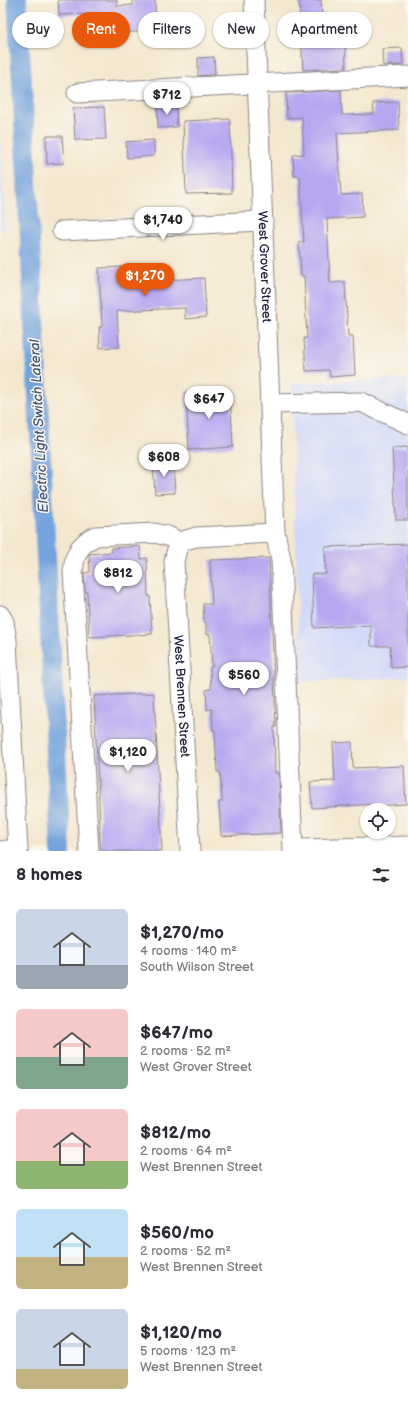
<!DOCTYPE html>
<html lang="en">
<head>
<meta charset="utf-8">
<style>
  :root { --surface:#fff; --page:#f7f7f7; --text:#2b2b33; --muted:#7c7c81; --accent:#ea580c }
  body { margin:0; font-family:"Balsamiq Sans",sans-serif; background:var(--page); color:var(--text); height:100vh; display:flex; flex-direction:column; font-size:15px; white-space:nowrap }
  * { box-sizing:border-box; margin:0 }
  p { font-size:13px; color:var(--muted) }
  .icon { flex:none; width:22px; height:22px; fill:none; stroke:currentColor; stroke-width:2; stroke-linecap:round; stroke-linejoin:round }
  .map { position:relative; height:851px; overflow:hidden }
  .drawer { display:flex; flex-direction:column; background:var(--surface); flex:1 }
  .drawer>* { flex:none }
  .top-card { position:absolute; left:12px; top:12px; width:384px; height:36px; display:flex; gap:8px }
  .fabs { position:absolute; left:360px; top:803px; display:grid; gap:8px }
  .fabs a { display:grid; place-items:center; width:36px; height:36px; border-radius:50%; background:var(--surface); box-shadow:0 1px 3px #0004; font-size:20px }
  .price { position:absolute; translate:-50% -34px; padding:0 9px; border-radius:14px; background:#fff; color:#222; font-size:13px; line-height:26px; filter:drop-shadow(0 1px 2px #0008) }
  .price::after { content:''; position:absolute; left:50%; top:24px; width:12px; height:9px; margin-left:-6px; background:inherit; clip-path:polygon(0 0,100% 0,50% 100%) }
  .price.selected { background:var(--accent); color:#fff }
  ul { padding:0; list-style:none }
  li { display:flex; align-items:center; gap:12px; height:100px; padding:0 16px }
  li span { display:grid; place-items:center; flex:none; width:112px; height:80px; border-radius:6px; color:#555 }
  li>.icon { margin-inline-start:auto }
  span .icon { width:48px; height:48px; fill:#fffc; stroke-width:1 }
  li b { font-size:17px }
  h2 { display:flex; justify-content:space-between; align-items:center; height:48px; padding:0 16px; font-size:17px }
  .pill { padding:0 14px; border-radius:18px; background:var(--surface); box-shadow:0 1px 3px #0004; font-size:14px; line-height:36px }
  .pill.selected { background:var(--accent); color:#fff }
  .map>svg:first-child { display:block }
</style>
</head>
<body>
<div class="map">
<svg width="408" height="851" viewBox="0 0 408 851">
  <rect width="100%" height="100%" fill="#fbf7ec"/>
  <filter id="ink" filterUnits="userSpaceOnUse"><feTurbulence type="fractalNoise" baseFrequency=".025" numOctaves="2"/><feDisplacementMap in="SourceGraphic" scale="8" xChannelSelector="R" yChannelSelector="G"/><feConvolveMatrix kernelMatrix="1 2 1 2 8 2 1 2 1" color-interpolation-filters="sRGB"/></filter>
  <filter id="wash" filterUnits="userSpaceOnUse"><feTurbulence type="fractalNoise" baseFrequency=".012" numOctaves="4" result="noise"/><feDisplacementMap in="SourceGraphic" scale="16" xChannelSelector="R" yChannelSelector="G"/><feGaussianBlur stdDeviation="0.9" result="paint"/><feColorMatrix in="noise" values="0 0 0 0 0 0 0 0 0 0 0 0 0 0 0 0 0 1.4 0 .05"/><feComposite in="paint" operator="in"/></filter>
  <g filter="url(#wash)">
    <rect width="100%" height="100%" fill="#f4e7cf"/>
    <!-- built -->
    <g fill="#d1d9f9">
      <path d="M0,122L5,229H0Z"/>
      <path d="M408,378V677L300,682L291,383Z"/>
    </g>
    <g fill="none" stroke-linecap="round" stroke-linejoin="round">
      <!-- canal -->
      <path stroke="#73a3dd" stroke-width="20" d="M17,0L22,83L61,851"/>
    </g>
    <g id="blocks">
      <!-- building -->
      <g fill="#b6a6f1">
        <path d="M58,0H117V6L133,5V0H155L156,31L95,34L94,14L59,15Z"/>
        <path d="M299,0H321L323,38L345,37L346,68L303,70Z"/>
        <path d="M402,48L403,65L383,66L382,49Z"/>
        <path d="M214,57L215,75L198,76V58Z"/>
        <path d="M341,90L342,115L374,114L373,103L398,102L399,130L337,133L341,195L362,194L363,217L327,219L330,283L345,282L348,336H353L355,375L330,377L329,370L306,371L304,338H307L304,276H301L299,242H304L300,176H294L293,155L304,154L302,117L287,118L286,93Z"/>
        <path d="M176,104L177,127L158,128L157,105Z"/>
        <path d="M104,107L106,139L75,140L73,108Z"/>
        <path d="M230,119L232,193L186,194L183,121Z"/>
        <path d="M46,136H62L64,163L47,164Z"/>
        <path d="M154,140V156L127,158L126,142Z"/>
        <path d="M123,267V272L163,270L164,280L204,278L206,317L185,319V308L117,311L119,347L100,348L99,327H102L99,268Z"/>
        <path d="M230,390L233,447L189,450L186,392Z"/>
        <path d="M408,447V520H396L392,448Z"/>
        <path d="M173,462L175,493L155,494L153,463Z"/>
        <path d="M408,544V667L391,668L390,646H371V625L314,628L312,574H326L325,547Z"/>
        <path d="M140,546L141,559L147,558L148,596H150L152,634L89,637L87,592H85L84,573L90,572L89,554L112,552L111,548Z"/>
        <path d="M269,558L276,727H274L275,773H279L281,833L221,836L219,802H222L220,772H217L215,730H213L212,709L207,710L206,690L211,689L210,667H212L210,634H206V622H204L203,604H212L210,560Z"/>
        <path d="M154,693L162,851H101L99,826H100L94,696Z"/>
        <path d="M352,742L353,768L404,766L406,804L377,806L376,804L312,808L310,782L335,781L333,743Z"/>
      </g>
    </g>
  </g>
  <g filter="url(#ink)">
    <use href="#blocks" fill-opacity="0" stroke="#8b8485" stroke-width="1"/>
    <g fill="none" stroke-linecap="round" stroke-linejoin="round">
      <!-- minor casing -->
      <g stroke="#8b8485" stroke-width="21">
        <g id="minor">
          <path id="s1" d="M254,0L275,533L281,559L293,851"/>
          <path d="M77,93L408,76"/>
          <path d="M62,231L263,221"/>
          <path d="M270,404L361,402L408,424"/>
          <path id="s2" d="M179,542L174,561L190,851"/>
          <path d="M179,542L196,537L275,533"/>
          <path d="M0,615L4,622L7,641L18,851"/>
          <path d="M0,851L18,849"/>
          <path d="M89,851L73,571L75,558L80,548L87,541L96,536L154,533L168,536L179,542"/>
          <path d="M298,851L301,849L408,846"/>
        </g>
      </g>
      <!-- minor -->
      <use href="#minor" stroke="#fff" stroke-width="19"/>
    </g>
  </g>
  <g text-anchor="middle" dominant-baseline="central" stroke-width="3" stroke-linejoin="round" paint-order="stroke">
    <!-- street labels -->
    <g font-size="13" fill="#22223b" stroke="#fbf7ec">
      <text stroke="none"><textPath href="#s1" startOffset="267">West Grover Street</textPath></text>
      <text stroke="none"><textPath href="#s2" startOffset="155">West Brennen Street</textPath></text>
    </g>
    <!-- water labels -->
    <g font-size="14" font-style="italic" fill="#42567c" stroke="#fbf7ec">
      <text transform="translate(39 426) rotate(-93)">Electric Light Switch Lateral</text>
    </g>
  </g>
</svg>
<div class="fabs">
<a><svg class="icon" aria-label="locate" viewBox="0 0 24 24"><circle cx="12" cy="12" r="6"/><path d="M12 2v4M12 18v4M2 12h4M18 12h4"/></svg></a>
</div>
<b class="price" style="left:167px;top:116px">$712</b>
<b class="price" style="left:163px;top:241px">$1,740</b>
<b class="price selected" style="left:145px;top:297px">$1,270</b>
<b class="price" style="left:209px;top:420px">$647</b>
<b class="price" style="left:164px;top:478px">$608</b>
<b class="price" style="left:118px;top:594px">$812</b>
<b class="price" style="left:244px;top:696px">$560</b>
<b class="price" style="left:128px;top:773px">$1,120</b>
<div class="top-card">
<a class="pill">Buy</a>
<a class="pill selected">Rent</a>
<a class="pill">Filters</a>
<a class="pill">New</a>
<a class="pill">Apartment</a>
</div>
</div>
<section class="drawer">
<h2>8 homes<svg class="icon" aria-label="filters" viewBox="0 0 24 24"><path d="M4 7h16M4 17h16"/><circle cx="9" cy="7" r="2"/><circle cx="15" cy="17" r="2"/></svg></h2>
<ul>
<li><span style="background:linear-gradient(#c9d6e8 70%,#9aa5b1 0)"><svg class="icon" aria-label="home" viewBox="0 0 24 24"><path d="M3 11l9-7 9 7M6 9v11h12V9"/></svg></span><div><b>$1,270/mo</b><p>4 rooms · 140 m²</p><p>South Wilson Street</p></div></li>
<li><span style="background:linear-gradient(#f6c9c9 60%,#7fa58c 0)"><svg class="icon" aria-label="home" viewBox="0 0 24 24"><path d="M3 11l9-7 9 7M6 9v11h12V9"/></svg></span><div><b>$647/mo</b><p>2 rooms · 52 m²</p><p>West Grover Street</p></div></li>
<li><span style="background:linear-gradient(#f6c9c9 65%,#8fb573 0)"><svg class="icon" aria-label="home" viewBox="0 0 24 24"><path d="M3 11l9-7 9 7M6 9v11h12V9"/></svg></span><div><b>$812/mo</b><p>2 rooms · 64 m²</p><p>West Brennen Street</p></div></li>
<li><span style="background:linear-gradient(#bfe0f5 60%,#c2b280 0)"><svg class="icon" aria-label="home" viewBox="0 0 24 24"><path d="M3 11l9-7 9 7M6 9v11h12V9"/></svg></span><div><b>$560/mo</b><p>2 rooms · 52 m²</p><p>West Brennen Street</p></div></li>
<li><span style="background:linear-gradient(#c9d6e8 75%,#c2b280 0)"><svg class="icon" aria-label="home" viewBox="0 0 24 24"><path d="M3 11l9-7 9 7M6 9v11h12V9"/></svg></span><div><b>$1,120/mo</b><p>5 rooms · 123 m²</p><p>West Brennen Street</p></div></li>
</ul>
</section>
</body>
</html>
